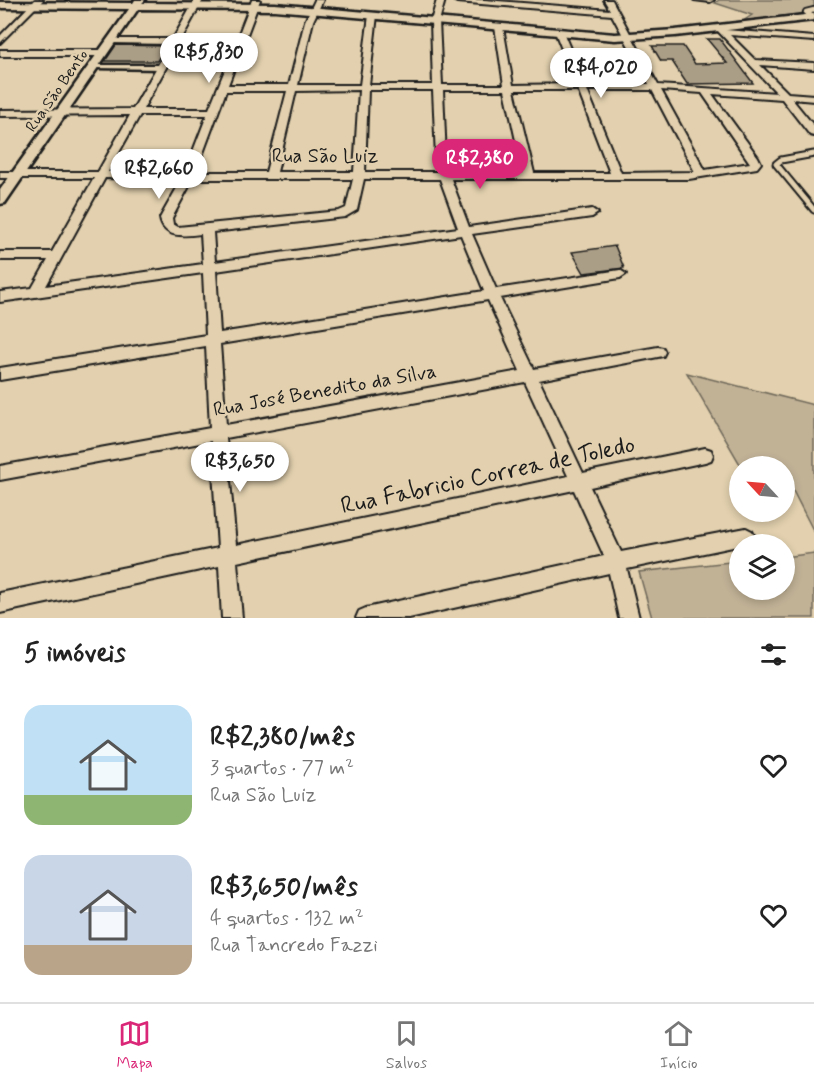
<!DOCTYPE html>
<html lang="pt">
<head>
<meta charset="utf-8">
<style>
  :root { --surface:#fff; --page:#f6f6f6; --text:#222; --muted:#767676; --line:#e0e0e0; --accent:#db2777 }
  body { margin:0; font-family:Mynerve,sans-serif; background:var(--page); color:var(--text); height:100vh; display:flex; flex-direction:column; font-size:22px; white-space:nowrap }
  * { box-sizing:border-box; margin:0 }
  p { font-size:20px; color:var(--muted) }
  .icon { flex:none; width:33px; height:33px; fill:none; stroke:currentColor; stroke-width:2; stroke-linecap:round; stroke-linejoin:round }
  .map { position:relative; height:618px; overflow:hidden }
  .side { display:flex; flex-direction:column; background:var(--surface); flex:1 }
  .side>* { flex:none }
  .needle { width:39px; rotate:296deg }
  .controls { position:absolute; left:729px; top:456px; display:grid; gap:12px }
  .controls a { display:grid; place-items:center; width:66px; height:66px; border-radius:50%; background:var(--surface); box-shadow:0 3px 9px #0003; font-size:30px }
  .price { position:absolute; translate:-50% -51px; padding:0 14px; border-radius:21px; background:#fff; color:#222; font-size:20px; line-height:39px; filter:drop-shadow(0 2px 3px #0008) }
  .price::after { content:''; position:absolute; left:50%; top:36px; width:18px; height:14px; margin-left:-9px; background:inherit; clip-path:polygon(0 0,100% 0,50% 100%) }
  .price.on { background:var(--accent); color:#fff }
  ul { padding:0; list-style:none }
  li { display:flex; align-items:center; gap:18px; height:150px; padding:0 24px }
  li span { display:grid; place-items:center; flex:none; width:168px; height:120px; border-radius:18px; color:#555 }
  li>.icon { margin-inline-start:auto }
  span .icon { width:72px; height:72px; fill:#fffc; stroke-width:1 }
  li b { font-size:26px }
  h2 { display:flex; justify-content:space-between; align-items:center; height:72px; padding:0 24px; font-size:26px }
  .menu { display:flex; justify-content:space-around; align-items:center; height:84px; border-top:2px solid var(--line); background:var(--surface); font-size:16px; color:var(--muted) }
  .menu a { display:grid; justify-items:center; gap:3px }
  .menu .on { color:var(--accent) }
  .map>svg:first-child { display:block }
</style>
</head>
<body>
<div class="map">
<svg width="814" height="618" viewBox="0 0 814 618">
  <rect width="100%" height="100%" fill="#e2d0ae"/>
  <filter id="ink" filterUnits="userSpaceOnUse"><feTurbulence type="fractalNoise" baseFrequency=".0167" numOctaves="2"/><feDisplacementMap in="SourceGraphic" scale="12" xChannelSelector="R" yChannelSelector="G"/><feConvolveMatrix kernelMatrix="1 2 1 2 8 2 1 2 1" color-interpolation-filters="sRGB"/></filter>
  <g filter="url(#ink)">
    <!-- green -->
    <g fill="#c1b296" stroke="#6e6759" stroke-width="1.5">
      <path d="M719,0H814V12L743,21L752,15L715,3Z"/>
      <path d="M687,373L814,405V532L792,489L785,487L784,466H741Z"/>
      <path d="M814,553V618H652L639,572L739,561L740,590H784L785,557Z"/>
    </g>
    <!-- building -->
    <g fill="#ab9e86" stroke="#1c1c1c" stroke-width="1.5">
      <path d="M707,39H720L753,83L687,84L672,61H661L652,46H683L695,64L727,63Z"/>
      <path d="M116,45L166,46L157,61H105Z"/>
      <path d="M615,246L624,268L584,273L572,252Z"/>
    </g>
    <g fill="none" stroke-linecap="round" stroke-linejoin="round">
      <!-- service-far1 casing -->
      <g stroke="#1c1c1c" stroke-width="8">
        <path id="service-far1" d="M813,17L806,12L814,10"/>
      </g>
      <!-- service casing -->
      <g stroke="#1c1c1c" stroke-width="9">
        <path id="service" d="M814,154L781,160L776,164L814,210"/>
      </g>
      <!-- pedestrian casing -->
      <g stroke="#1c1c1c" stroke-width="5">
        <path id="pedestrian" d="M93,65H162L165,67L162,69L95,68L92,66Z"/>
      </g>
      <!-- minor casing -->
      <g stroke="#1c1c1c" stroke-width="4">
        <g id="minor">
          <path d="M35,0H43L0,43V36Z"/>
          <path d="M195,0H203L176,49H233L252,0H260L228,85H289L305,21L315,0H323L313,21L298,85H360L369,15L373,13L377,15L369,85H433L431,21L437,0H445L439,21L442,85H504L495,27L499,25L503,27L513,85L576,84L555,32L559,30L563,32L585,84H649L612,15L457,2L453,0H484L610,10L604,0H612L658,85L777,93L715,28L719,26L725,30L814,37V41L730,35L755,60L814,63V69L760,65L788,93L814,95V101L792,99L814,126V136L810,135L782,99L712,94L758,157L761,163L757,168L689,179H451L469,227L592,209L598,213L592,217L472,234L496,289L620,270L626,274L620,278L500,298L534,369L658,347L663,348L665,352L663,356L658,357L539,380L583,473L705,448L711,450L713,455L711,460L705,462L590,487L621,552L746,528L752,531L755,537L752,543L627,569L639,618H619L609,573L409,618H356L359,611L366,608L604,556L574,490L237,562L242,618H222L219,566L0,613V593L218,548L211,441L0,480V466L210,428L206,346L0,380V368L206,335L203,273L0,302V292L32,288L48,260H0V252H52L94,178H0V172H98L130,115L0,116V110L133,109L170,44L111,43L107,41L111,39H173ZM173,55H231L209,109H143ZM359,90L354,172H277L296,91ZM368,90H433L436,158L438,172H365ZM443,90H505L523,173L449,172L446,158ZM514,90H578L610,173H534ZM587,90H652L695,172L621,173ZM661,90L702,93L750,163L705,170ZM226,91H287L266,172H196ZM140,115H207L185,172H108ZM105,178L182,179L160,218C163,239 185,236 201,234L203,264L46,286ZM193,179H353L346,208L339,211L178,227L173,224L172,218ZM364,179H440L458,228L215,262L213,232L345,217L357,210ZM461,235L484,291L220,333L216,271ZM488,300L520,371L226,425L220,344ZM525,382L568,476L236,545L226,438Z"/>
          <path d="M694,0H714L710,2Z"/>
          <path d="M0,50H103L107,53L103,56H0Z"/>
        </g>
      </g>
      <!-- tertiary casing -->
      <g stroke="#1c1c1c" stroke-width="5">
        <path id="tertiary" d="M135,0H145L142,3L275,4L615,34L675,30L814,14V20L675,36L615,40L275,10L138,9L5,203L0,204V190L129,9L0,8V2L133,3Z"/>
      </g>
      <!-- service-far1 -->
      <use href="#service-far1" stroke="#e2d0ae" stroke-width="4.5"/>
      <!-- service -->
      <use href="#service" stroke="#e2d0ae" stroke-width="5"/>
      <!-- pedestrian -->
      <use href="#pedestrian" fill="#e2d0ae" fill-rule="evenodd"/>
      <!-- minor -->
      <use href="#minor" fill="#e2d0ae" fill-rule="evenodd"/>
      <!-- tertiary -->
      <use href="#tertiary" fill="#e2d0ae" fill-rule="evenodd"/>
    </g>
  </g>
  <g text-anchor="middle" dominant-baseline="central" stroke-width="5" stroke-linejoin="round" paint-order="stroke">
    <!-- far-street labels -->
    <g font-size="16" fill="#1c1c1c" stroke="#e2d0ae">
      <text transform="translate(57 91) rotate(-55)">Rua São Bento</text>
    </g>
    <!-- street labels -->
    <g font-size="20" fill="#1c1c1c" stroke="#e2d0ae">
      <text x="325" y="156">Rua São Luiz</text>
      <text transform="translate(325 391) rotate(-10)">Rua José Benedito da Silva</text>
    </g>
    <!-- near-street labels -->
    <g font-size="24" fill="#1c1c1c" stroke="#e2d0ae">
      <text transform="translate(488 476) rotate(-12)">Rua Fabricio Correa de Toledo</text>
    </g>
  </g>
</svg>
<div class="controls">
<a><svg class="needle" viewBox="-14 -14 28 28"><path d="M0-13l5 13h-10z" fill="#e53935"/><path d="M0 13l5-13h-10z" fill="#767676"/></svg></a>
<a><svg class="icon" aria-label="layers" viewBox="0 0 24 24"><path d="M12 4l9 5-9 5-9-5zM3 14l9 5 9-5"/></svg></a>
</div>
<b class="price" style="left:209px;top:84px">R$5,830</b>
<b class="price" style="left:601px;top:99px">R$4,020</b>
<b class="price on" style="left:480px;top:190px">R$2,380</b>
<b class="price" style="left:159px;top:200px">R$2,660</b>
<b class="price" style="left:240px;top:493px">R$3,650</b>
</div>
<section class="side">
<h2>5 imóveis<svg class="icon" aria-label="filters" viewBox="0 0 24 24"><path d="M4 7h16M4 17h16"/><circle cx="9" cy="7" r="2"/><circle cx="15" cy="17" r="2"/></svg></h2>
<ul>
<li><span style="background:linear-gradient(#bfe0f5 75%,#8fb573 0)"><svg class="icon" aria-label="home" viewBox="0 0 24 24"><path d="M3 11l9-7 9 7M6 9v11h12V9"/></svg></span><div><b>R$2,380/mês</b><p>3 quartos · 77 m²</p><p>Rua São Luiz</p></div><svg class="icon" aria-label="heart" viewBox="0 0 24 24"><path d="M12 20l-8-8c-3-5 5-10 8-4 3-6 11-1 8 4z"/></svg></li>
<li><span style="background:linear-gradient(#c9d6e8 75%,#b9a48a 0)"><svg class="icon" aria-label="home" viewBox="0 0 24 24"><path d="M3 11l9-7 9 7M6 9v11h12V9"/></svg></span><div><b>R$3,650/mês</b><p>4 quartos · 132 m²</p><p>Rua Tancredo Fazzi</p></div><svg class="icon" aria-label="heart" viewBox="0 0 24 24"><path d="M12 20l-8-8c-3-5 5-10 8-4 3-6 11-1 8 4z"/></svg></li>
</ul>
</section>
<nav class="menu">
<a class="on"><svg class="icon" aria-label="map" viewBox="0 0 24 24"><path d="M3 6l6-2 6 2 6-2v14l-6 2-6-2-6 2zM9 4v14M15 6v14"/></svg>Mapa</a>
<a><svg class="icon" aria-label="saved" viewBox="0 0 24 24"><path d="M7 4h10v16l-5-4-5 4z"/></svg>Salvos</a>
<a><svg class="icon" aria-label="home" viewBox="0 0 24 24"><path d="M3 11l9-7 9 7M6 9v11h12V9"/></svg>Início</a>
</nav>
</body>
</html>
